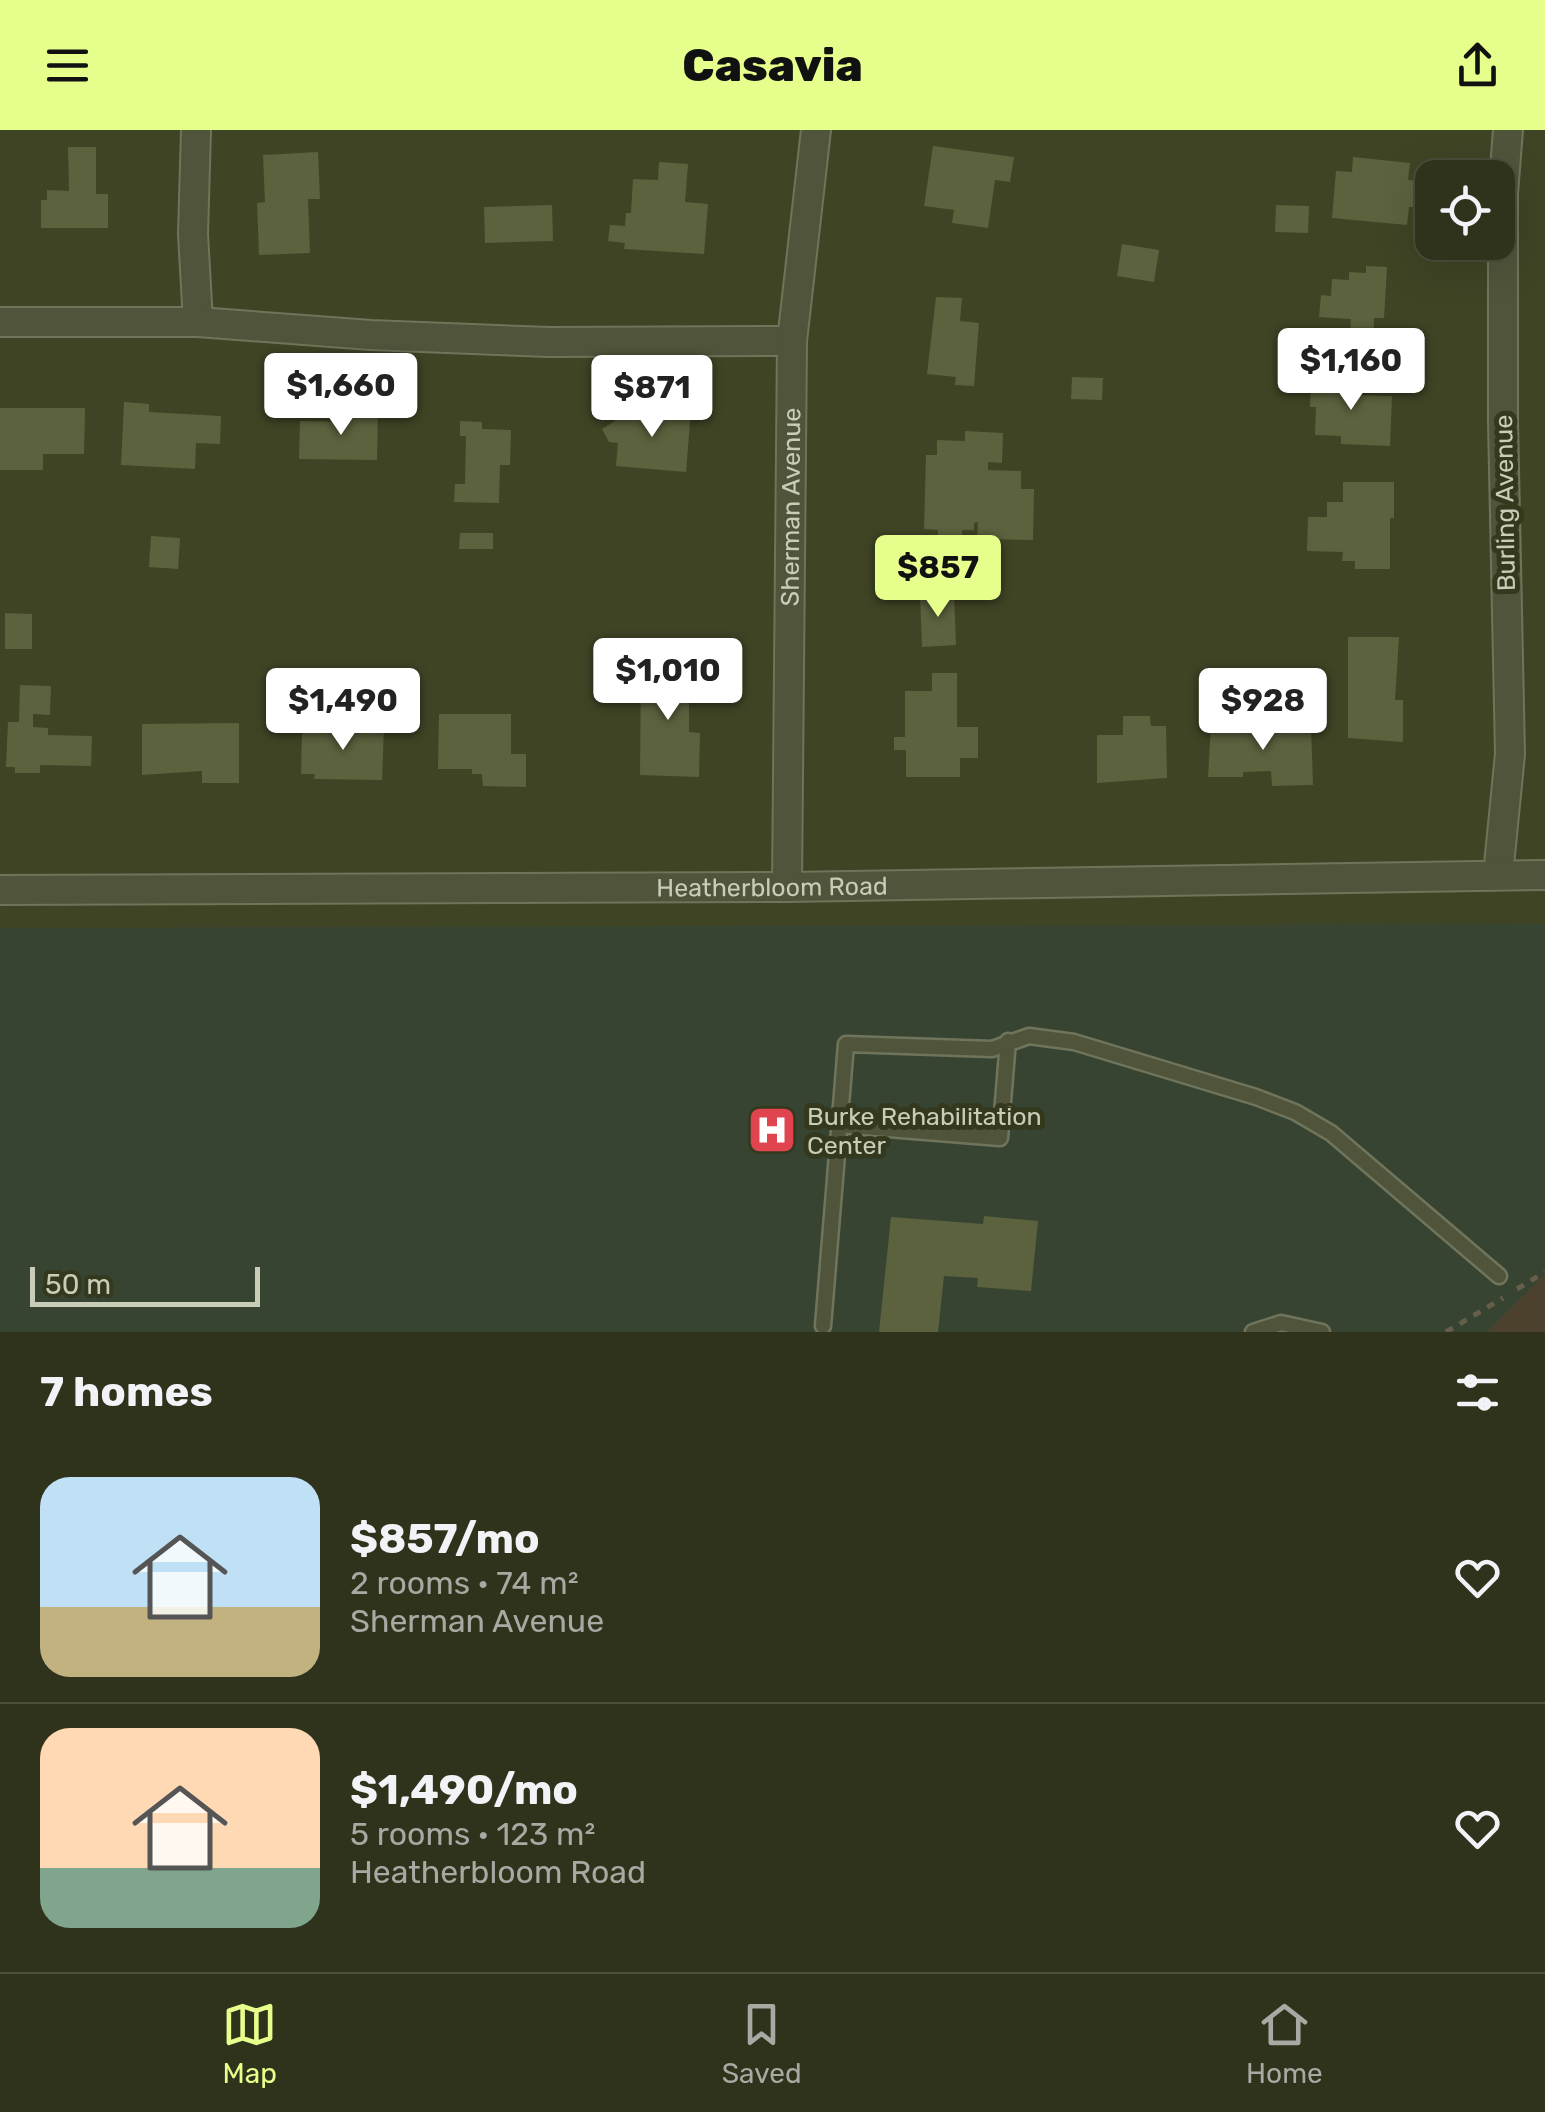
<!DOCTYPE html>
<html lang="en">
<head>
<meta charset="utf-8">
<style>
  :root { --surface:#2f331c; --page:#373b25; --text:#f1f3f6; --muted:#a7aaa3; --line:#4a4e3b; --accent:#e6fe8b }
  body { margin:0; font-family:Rubik,sans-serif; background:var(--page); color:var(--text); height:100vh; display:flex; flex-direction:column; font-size:38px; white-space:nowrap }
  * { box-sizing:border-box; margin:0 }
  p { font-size:32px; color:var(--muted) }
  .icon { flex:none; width:55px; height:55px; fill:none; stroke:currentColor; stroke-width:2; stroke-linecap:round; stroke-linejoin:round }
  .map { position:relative; height:1202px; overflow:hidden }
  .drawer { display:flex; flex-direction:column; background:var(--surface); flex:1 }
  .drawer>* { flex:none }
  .fabs { position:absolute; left:1415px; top:30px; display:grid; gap:20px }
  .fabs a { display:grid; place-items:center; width:100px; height:100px; border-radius:20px; background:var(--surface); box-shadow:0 10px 40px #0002,0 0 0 2px var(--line); font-size:50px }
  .scale { position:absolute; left:30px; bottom:25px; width:230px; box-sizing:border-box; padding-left:10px; border:5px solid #c9cdb7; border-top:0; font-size:28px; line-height:35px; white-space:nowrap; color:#c9cdb7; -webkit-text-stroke:8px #34391e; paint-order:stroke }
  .price { position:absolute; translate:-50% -85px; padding:0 22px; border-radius:10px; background:#fff; color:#222; font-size:32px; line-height:65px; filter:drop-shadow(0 2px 5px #0008) }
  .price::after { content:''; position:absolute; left:50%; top:60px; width:30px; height:22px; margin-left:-15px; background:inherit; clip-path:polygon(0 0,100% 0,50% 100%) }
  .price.on { background:var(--accent); color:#111 }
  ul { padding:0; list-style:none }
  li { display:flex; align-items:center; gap:30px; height:250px; padding:0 40px }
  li+li { border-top:2px solid var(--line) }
  li span { display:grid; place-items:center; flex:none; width:280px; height:200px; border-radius:30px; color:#555 }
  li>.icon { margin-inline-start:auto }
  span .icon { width:120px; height:120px; fill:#fffc; stroke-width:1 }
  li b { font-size:42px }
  h2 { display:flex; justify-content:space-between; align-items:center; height:120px; padding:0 40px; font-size:42px }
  header { display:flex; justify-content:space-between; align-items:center; height:130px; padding:0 40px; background:var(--accent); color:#111; font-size:45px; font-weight:800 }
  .tab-bar { display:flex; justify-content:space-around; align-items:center; height:140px; border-top:2px solid var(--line); background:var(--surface); font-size:28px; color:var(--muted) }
  .tab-bar a { display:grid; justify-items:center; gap:5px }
  .tab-bar .on { color:var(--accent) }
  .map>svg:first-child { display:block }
</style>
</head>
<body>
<header><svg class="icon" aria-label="menu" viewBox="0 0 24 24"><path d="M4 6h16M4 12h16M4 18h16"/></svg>Casavia<svg class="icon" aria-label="share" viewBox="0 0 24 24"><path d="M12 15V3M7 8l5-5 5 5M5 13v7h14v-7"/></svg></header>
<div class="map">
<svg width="1545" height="1202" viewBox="0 0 1545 1202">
  <rect width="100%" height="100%" fill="#3f4425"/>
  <!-- medical -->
  <path fill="#374432" d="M1545,794V1202H0V798Z"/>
  <!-- green -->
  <path fill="#4c412d" d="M1545,1144V1202H1487Z"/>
  <!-- building -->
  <g fill="#5c623e">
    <path d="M933,16L1014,27L1010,52L995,50L988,98L952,93L954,80L924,76Z"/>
    <path d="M68,17H96V64H108V98H41V70H47V60L69,61Z"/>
    <path d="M318,22L320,69H308L310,123L259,125L257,73L265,72L263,25Z"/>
    <path d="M1353,27L1410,33L1408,50L1416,51L1414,77H1409L1407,95L1332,88L1336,41L1352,42Z"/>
    <path d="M659,32L688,34L685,72L708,74L704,124L624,119L625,113L608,111L610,95L625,96L626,83H631L633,49L658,50Z"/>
    <path d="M552,75L553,111L485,113L484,77Z"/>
    <path d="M1276,75L1309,76L1308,103L1275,102Z"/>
    <path d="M1122,114L1159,120L1154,152L1117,146Z"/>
    <path d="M1366,136L1387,137L1384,188H1374L1373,214L1349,213L1351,189L1319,187L1321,165L1331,166L1332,149L1349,150V142L1366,143Z"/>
    <path d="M936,167L962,168L960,191L979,193L974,256L955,255L956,247L927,244Z"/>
    <path d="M1072,247L1103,248L1102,270L1071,269Z"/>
    <path d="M1311,248L1350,249V265L1392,266L1390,316L1341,314V306L1315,305L1316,277H1310Z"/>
    <path d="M124,272L149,274V282L221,286L220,314L196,313L195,339L121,335Z"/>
    <path d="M637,277L644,288L662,289L663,277L691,280L686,342L616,336L618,313L609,312L602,299Z"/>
    <path d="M0,278H85L84,324H43V340H0Z"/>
    <path d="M348,278L378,279L377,330L299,329L300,291L347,292Z"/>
    <path d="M460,291L482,292V299L511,300L510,335H500L499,373L454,372L455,354H465L466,306H460Z"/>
    <path d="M965,301L1003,303L1002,333L988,332V340L1021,341V359H1034L1033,410L977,409L978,392L974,393V400H962V414H938V400L924,399L926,325H937V310L965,311Z"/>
    <path d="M1343,352H1394V388H1390V439H1355V431H1342L1343,422L1307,421L1308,387H1327V372H1343Z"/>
    <path d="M460,403H493V419H459Z"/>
    <path d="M151,406L180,408L178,439L149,437Z"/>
    <path d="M954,463L956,515L922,517L920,464Z"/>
    <path d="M5,483L32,484V519H5Z"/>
    <path d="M1348,507H1399L1395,570H1403V612L1348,608Z"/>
    <path d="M641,536L695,537L694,567H689V602L700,603L699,647L640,645Z"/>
    <path d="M932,543H957V597H978V628H960V647H906V620H894V607H905V561H932Z"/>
    <path d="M20,555L51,556L50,585L33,584V597L48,598V605L92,606L91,636L40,635V643H15V637H6L8,592H19Z"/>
    <path d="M439,584H511V624H526V657L483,656L482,644H472V639H438Z"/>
    <path d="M1123,586H1150L1151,596H1166L1167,648L1097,653V605H1123Z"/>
    <path d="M326,592H345V597H384L382,650L314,649L315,644H301L302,599L326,600Z"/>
    <path d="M239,593V653H202V641L142,645V594Z"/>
    <path d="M1311,595L1313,655L1272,656L1271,641L1243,642V647H1208L1211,596Z"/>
    <path d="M984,1086L1038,1091L1031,1161L977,1157L978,1148L944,1146L938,1202H879L891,1087L983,1094Z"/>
  </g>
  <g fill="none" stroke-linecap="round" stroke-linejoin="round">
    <!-- service casing -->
    <g stroke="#6f745b" stroke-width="19">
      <g id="service">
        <path d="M839,995L1000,1008L1008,911"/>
        <path d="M823,1196L846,914L992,919L1029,906L1074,912L1256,967L1295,982L1331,1003L1499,1146"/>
        <path d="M1253,1202L1281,1193L1322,1202"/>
      </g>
    </g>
    <!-- minor casing -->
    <g stroke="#6f745b" stroke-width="32">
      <g id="minor">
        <path d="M196,0L193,104L198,192"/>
        <path d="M0,192H198L371,205L549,212L792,211"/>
        <path d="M1498,745L1510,624L1503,292V64L1508,0"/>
        <path id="s1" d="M787,757L792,211L816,0"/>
        <path id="s2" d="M0,760L787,757L1545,745"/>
      </g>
    </g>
    <!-- path -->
    <g stroke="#665e4a" stroke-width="5" stroke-dasharray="8 8" stroke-linecap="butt">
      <path d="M1517,1159L1545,1142"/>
      <path d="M1446,1202L1503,1168"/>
    </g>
    <!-- service -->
    <use href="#service" stroke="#4f543a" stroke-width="14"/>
    <!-- minor -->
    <use href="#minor" stroke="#4f543a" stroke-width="28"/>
  </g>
  <!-- icons -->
  <defs>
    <g id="hospital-square" transform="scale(2.5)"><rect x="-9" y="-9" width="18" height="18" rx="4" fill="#e0444e" stroke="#34391e"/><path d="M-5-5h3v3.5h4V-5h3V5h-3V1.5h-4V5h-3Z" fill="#fff"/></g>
  </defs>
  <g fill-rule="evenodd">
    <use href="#hospital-square" x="772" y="1000"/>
  </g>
  <g text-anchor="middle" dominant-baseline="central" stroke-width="10" stroke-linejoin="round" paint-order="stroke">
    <!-- street labels -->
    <g font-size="25" fill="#c9cdb7" stroke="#34391e">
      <text transform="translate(1505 373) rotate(-91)">Burling Avenue</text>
      <text stroke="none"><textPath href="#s1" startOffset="380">Sherman Avenue</textPath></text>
      <text stroke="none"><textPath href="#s2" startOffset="772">Heatherbloom Road</textPath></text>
    </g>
    <!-- poi labels -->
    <g font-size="25" fill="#c9cdb7" stroke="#34391e" text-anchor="start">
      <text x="807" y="986">Burke Rehabilitation<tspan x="807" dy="29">Center</tspan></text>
    </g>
  </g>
</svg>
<div class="fabs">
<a><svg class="icon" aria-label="locate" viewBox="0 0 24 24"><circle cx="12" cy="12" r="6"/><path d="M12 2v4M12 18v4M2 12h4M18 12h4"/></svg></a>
</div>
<div class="scale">50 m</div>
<b class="price" style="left:1351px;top:283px">$1,160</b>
<b class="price" style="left:341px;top:308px">$1,660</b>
<b class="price" style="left:652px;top:310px">$871</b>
<b class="price on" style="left:938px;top:490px">$857</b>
<b class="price" style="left:668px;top:593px">$1,010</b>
<b class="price" style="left:343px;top:623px">$1,490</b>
<b class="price" style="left:1263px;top:623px">$928</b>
</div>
<section class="drawer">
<h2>7 homes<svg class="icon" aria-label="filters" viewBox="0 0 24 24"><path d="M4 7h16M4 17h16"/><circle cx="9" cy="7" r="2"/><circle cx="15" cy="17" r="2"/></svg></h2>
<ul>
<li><span style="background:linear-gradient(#bfe0f5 65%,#c2b280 0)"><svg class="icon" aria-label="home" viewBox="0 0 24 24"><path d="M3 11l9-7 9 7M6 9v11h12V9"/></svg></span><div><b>$857/mo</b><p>2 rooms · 74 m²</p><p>Sherman Avenue</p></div><svg class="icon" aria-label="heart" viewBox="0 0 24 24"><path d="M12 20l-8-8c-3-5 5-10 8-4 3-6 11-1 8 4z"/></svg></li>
<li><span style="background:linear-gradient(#ffd9b3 70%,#7fa58c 0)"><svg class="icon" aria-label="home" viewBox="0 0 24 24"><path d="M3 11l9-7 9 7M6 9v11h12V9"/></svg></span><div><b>$1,490/mo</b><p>5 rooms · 123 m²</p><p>Heatherbloom Road</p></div><svg class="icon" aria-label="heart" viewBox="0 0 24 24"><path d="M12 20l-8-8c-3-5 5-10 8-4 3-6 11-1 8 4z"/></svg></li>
</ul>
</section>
<nav class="tab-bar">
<a class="on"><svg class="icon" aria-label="map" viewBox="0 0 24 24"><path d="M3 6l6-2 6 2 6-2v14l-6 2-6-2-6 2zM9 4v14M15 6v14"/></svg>Map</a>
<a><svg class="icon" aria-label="saved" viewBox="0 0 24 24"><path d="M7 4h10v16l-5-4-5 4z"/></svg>Saved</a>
<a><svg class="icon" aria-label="home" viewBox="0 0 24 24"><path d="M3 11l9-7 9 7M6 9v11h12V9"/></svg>Home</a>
</nav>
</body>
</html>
